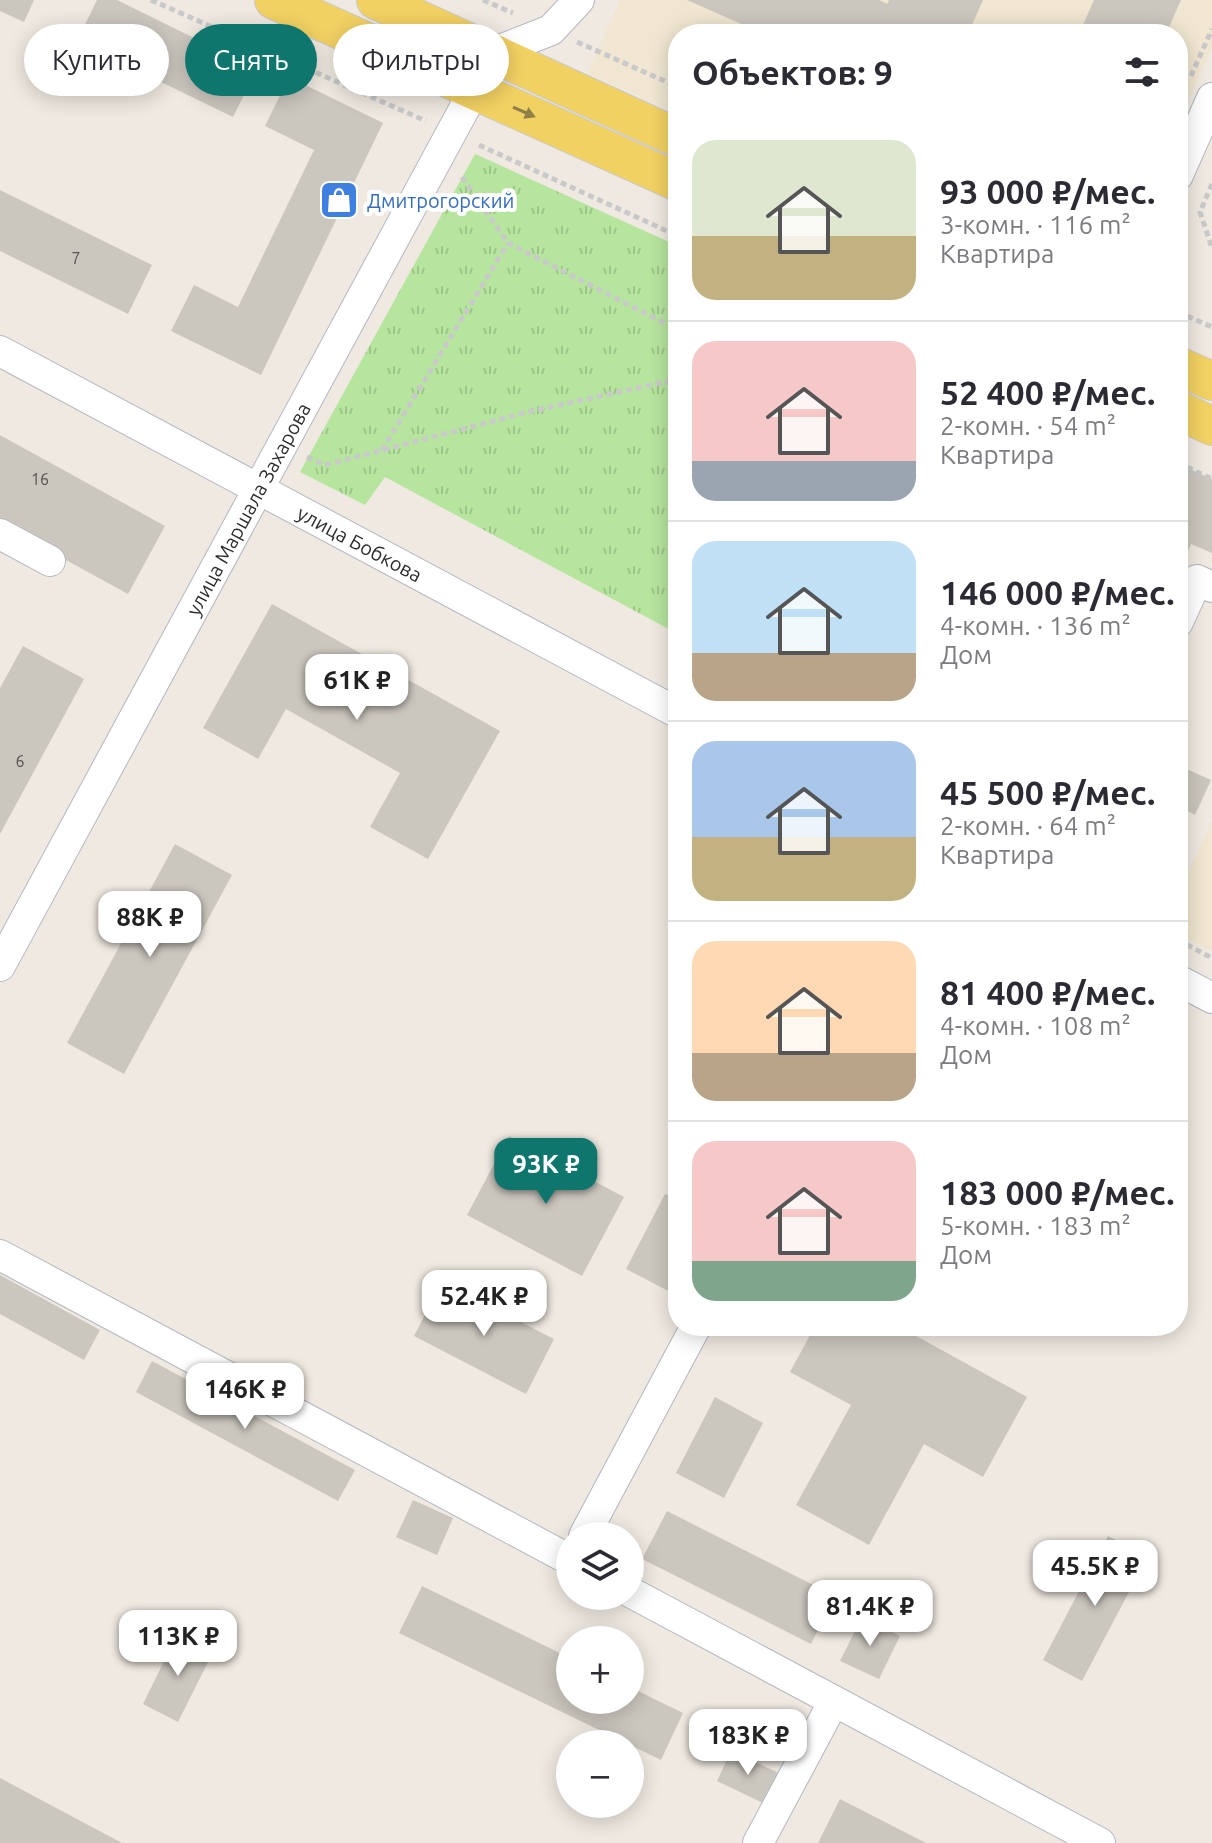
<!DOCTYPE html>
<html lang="ru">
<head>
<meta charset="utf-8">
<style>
  :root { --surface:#fff; --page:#f2f2f3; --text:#2b2b33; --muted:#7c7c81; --line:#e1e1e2; --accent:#0f766e }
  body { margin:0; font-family:Ubuntu,sans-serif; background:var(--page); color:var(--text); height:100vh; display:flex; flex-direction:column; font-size:30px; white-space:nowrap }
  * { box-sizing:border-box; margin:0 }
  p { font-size:26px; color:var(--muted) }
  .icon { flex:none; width:44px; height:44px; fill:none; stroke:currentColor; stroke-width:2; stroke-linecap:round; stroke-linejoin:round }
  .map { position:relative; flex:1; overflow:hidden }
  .side { position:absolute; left:668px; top:24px; width:520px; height:1312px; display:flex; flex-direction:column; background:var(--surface); border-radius:32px; box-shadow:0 4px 20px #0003 }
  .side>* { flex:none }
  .top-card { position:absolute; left:24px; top:24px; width:524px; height:72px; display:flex; gap:16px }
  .buttons { position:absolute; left:556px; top:1522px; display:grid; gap:16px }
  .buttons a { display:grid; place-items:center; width:88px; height:88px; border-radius:50%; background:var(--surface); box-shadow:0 4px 20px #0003; font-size:40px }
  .price { position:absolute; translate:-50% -68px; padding:0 18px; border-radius:16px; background:#fff; color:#222; font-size:26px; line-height:52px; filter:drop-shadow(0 2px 4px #0008) }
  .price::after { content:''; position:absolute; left:50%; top:48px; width:24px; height:18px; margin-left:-12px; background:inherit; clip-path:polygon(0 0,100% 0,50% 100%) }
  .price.active { background:var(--accent); color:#fff }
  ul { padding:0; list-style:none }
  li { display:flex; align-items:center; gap:24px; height:200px; padding:0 24px }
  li+li { border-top:2px solid var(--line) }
  li span { display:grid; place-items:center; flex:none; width:224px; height:160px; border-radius:24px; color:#555 }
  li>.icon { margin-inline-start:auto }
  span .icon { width:96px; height:96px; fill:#fffc; stroke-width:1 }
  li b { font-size:34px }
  h2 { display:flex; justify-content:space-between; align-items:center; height:96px; padding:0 24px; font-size:34px }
  .tag { padding:0 28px; border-radius:36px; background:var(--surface); box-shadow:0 4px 20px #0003; font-size:28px; line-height:72px }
  .tag.active { background:var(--accent); color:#fff }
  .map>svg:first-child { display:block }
</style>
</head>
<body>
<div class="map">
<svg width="1212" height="1843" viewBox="0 0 1212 1843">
  <defs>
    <pattern id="park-tufts" width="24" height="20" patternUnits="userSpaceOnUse" patternTransform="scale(2)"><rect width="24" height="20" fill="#b6e59e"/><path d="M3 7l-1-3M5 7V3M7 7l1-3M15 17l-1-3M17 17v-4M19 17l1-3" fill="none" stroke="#9dc588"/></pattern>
  </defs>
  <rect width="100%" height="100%" fill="#efe9e1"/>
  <!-- education -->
  <g fill="#f0e6d1">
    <path d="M620,0H1212V48L1178,123V34H678V114L587,73Z"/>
    <path d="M1212,821V951L1178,933V896Z"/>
  </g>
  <!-- park -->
  <path fill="url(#park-tufts)" d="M475,154L678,246V634L385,477L365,505L300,472Z"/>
  <!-- building -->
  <g fill="#cbc7bf">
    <path d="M0,0H34L24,22L0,11Z"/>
    <path d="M97,0H117L257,69L233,117L77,41Z"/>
    <path d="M687,0H879L887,4L889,0H983L968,34H764Z"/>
    <path d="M1094,0H1181L1166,34H1079Z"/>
    <path d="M289,77L383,123L261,375L171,331L194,285L238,307L314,150L265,126Z"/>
    <path d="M0,190L152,265L128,314L0,251Z"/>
    <path d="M0,435L165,526L128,594L0,524Z"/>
    <path d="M1178,464L1212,479V553L1191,544L1178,573Z"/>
    <path d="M272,604L500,731L428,859L370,827L400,773L286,709L258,759L203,728Z"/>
    <path d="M23,646L84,679L0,834V688Z"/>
    <path d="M1178,765L1211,780L1195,815L1178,806Z"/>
    <path d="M175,844L232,875L124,1074L67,1043Z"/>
    <path d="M509,1136L624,1197L582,1276L467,1215Z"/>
    <path d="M665,1194L678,1200V1296L626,1269Z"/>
    <path d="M0,1275L100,1330L84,1360L0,1314Z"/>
    <path d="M442,1282L554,1339L526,1394L414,1336Z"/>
    <path d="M815,1326H898L1027,1397L983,1477L924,1444L869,1545L796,1505L851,1405L790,1372Z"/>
    <path d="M152,1361L355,1470L338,1501L136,1392Z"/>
    <path d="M715,1397L763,1423L724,1498L676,1473Z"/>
    <path d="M413,1500L453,1518L437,1555L396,1537Z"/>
    <path d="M667,1511L835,1596L811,1644L642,1559Z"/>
    <path d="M1108,1536L1148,1556L1082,1681L1043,1660Z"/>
    <path d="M422,1586L570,1658V1700H630V1687L683,1713L661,1760L399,1633Z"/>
    <path d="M862,1617L900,1636L879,1679L840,1661Z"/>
    <path d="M177,1635L213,1652L178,1722L143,1704Z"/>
    <path d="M731,1751L779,1773L765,1804L717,1781Z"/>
    <path d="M0,1778L122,1843H0Z"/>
    <path d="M840,1799L926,1843H818Z"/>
  </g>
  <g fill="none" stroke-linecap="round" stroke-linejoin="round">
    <!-- minor casing -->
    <g stroke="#b4b7c1" stroke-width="32">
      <g id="minor">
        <path d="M1178,175L1212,98"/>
        <path id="s1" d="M0,351L678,713"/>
        <path d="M0,534L50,561"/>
        <path d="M1178,622L1197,580L1212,587"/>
        <path id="s2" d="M0,966L495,52L551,30L579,0"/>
        <path d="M1178,980L1212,998"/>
        <path d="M0,1255L570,1560"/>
        <path d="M584,1536L696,1326"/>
        <path d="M630,1592L1100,1843"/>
        <path d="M758,1843L834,1701"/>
      </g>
    </g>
    <!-- major casing -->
    <g stroke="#c9c9c9" stroke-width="40">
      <g id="major">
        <path d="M274,0L678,182"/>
        <path d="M376,0L678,138"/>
        <path d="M1178,366L1212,381"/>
        <path d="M1178,410L1212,426"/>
      </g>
    </g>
    <!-- path -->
    <g stroke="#c9c9c9" stroke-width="5" stroke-dasharray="6 4" stroke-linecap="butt">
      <path d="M151,0L426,121"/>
      <path d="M483,0L513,13"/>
      <path d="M577,42L678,87"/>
      <path d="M1191,76L1212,29"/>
      <path d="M479,145L678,236"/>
      <path d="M462,177L508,243L678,330"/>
      <path d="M1212,184L1200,212L1212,248"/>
      <path d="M1178,312L1212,327"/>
      <path d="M382,450L508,243"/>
      <path d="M307,457L325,465L528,412L678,379"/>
      <path d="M1178,463L1212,479"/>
      <path d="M1178,940L1212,958"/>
    </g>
    <!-- minor -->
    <use href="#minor" stroke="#fff" stroke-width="30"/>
    <!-- major -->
    <use href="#major" stroke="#f2d163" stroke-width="38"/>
  </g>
  <!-- one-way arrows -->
  <defs><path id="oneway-solid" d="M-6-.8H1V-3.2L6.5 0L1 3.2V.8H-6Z" transform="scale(2)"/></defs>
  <use fill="#908048" href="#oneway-solid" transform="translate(524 112) rotate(24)"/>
  <!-- icons -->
  <defs>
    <g id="shop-square" transform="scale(2)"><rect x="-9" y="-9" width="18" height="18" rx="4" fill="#3f7fe0" stroke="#fff"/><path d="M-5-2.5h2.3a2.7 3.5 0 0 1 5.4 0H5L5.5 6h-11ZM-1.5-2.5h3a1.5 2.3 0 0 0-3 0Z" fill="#fff"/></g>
  </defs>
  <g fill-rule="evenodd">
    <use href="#shop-square" x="339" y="200"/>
  </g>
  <g text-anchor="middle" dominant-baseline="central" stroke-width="8" stroke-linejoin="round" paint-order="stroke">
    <!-- number labels -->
    <g font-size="16" fill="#555452">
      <text x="76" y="258">7</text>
      <text x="40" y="479">16</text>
      <text x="20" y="761">6</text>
    </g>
    <!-- shop labels -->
    <g font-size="20" fill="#366cbe" stroke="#fff" text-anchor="start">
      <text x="367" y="200">Дмитрогорский</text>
    </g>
    <!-- street labels -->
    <g font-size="20" fill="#2e2e2e" stroke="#fff">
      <text stroke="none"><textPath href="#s2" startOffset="520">улица Маршала Захарова</textPath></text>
      <text stroke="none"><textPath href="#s1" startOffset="408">улица Бобкова</textPath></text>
    </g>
  </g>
</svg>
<div class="buttons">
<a><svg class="icon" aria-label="layers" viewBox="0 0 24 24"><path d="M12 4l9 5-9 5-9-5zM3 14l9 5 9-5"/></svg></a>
<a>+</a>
<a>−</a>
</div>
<b class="price" style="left:357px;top:722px">61K ₽</b>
<b class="price" style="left:150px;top:959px">88K ₽</b>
<b class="price active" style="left:546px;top:1206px">93K ₽</b>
<b class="price" style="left:484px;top:1338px">52.4K ₽</b>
<b class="price" style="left:245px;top:1431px">146K ₽</b>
<b class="price" style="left:1095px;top:1608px">45.5K ₽</b>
<b class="price" style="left:870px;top:1648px">81.4K ₽</b>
<b class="price" style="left:178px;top:1678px">113K ₽</b>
<b class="price" style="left:748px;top:1777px">183K ₽</b>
<div class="top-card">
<a class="tag">Купить</a>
<a class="tag active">Снять</a>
<a class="tag">Фильтры</a>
</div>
<section class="side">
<h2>Объектов: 9<svg class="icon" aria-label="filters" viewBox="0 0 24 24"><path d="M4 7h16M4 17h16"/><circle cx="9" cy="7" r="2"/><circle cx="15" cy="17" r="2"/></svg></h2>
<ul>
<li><span style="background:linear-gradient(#dfe7d0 60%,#c2b280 0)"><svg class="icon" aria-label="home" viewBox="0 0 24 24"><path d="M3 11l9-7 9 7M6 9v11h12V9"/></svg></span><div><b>93 000 ₽/мес.</b><p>3-комн. · 116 m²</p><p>Квартира</p></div></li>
<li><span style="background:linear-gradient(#f6c9c9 75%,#9aa5b1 0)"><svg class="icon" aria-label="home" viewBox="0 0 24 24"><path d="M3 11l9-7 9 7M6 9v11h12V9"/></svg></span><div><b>52 400 ₽/мес.</b><p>2-комн. · 54 m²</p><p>Квартира</p></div></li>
<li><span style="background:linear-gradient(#bfe0f5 70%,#b9a48a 0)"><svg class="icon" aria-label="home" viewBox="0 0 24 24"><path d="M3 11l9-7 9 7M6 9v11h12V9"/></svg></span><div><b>146 000 ₽/мес.</b><p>4-комн. · 136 m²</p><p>Дом</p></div></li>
<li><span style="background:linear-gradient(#a9c7e8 60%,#c2b280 0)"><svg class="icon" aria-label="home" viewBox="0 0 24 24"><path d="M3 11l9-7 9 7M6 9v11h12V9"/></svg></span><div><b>45 500 ₽/мес.</b><p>2-комн. · 64 m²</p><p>Квартира</p></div></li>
<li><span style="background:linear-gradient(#ffd9b3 70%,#b9a48a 0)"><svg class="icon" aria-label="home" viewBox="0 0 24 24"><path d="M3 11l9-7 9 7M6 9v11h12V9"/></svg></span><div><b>81 400 ₽/мес.</b><p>4-комн. · 108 m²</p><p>Дом</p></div></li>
<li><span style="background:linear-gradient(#f6c9c9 75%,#7fa58c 0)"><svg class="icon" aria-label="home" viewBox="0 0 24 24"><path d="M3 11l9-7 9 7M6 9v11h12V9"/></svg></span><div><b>183 000 ₽/мес.</b><p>5-комн. · 183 m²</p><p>Дом</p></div></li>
</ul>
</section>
</div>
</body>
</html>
